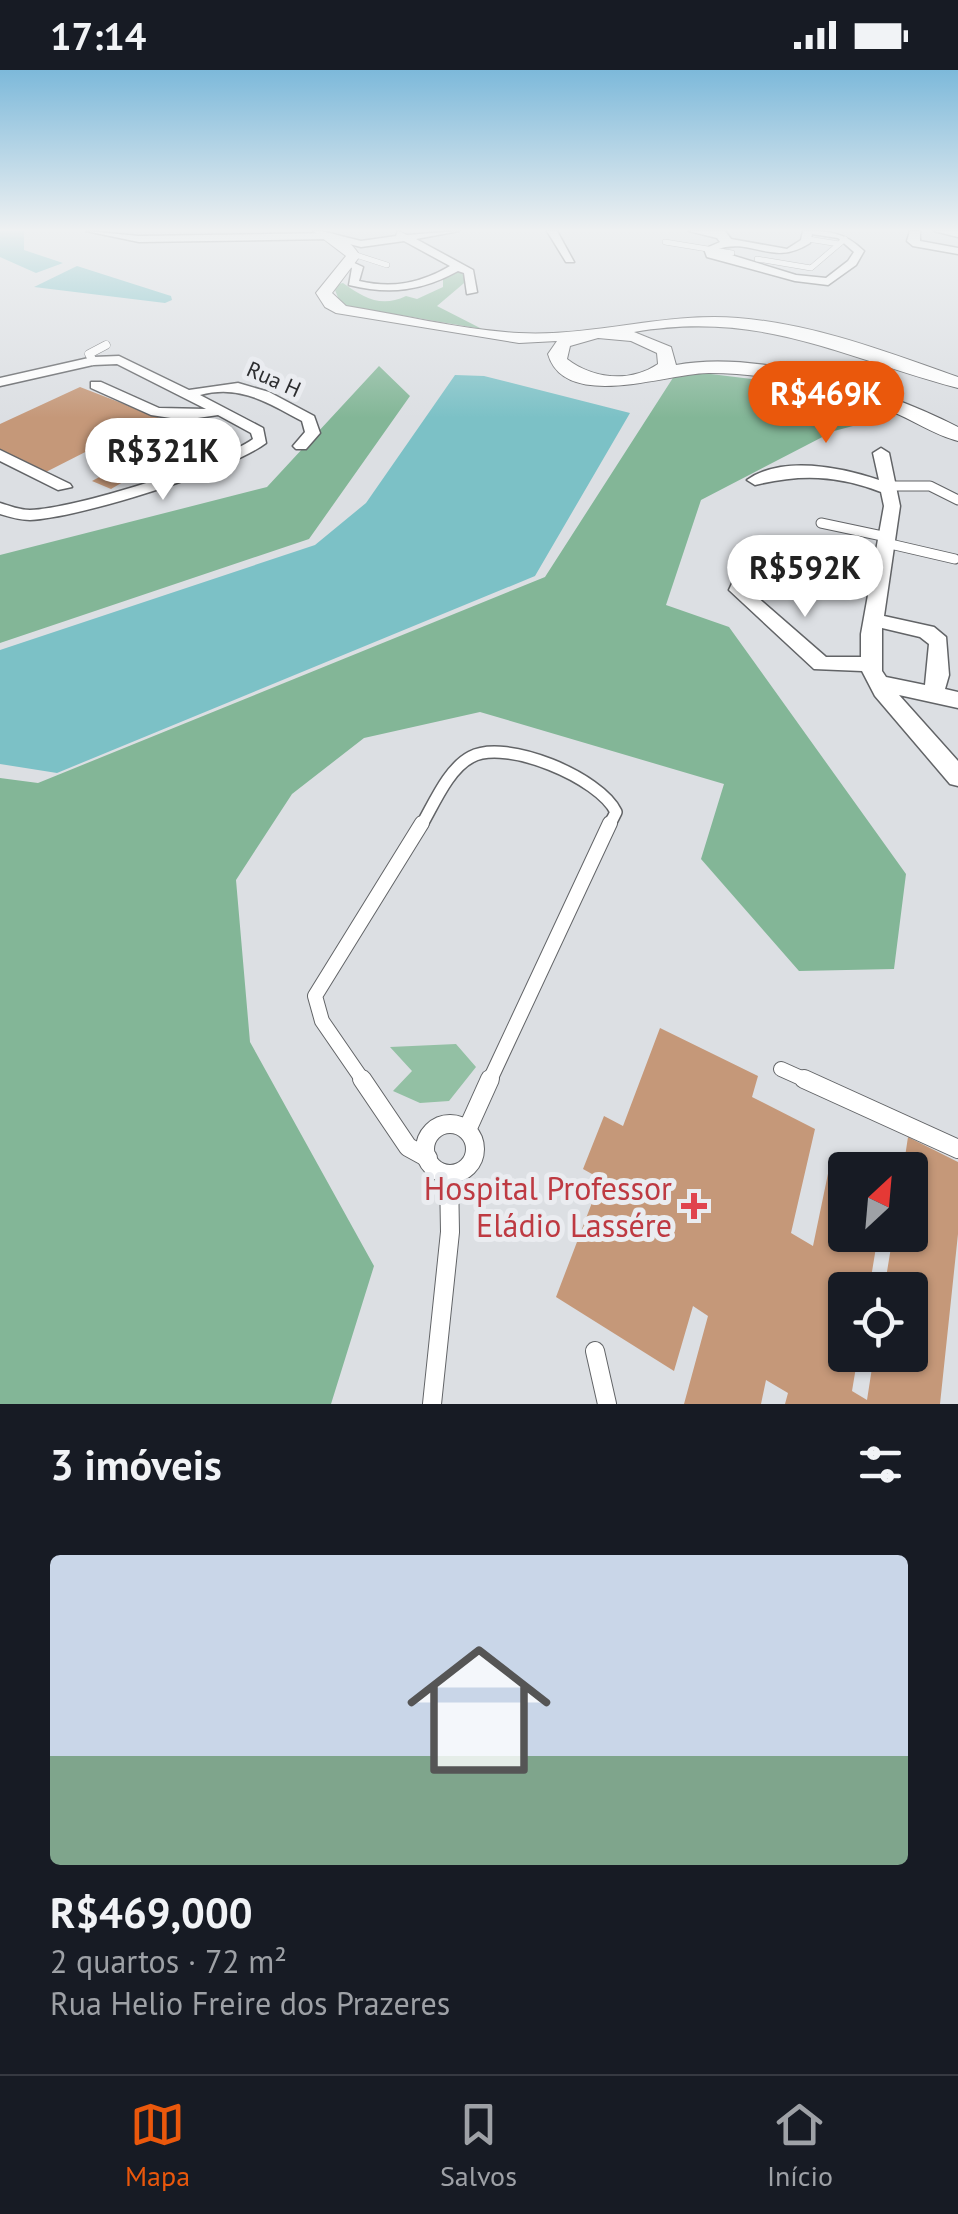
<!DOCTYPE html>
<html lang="pt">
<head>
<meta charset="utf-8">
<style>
  :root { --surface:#171b24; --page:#242831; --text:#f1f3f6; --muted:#9ea1a6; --line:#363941; --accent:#ea580c }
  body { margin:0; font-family:"PT Sans",sans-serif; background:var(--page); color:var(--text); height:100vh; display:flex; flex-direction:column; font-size:38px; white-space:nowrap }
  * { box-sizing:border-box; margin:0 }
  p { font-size:32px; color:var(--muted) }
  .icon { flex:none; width:55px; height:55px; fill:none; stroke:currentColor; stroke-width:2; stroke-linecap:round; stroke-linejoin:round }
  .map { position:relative; height:1334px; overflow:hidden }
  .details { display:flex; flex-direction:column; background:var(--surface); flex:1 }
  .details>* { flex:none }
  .needle { width:65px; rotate:26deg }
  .controls { position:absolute; left:828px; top:1082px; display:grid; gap:20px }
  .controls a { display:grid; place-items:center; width:100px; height:100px; border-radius:10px; background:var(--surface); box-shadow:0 2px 8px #0004; font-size:50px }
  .price { position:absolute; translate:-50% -85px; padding:0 22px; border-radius:35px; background:#fff; color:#222; font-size:32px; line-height:65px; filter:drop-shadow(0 2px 5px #0008) }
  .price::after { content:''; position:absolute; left:50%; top:60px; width:30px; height:22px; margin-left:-15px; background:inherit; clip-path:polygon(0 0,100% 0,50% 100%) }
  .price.on { background:var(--accent); color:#fff }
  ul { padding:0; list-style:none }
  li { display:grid; align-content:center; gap:20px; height:530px; padding:0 50px }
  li+li { border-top:2px solid var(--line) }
  li span { display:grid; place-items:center; height:310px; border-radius:10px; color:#555 }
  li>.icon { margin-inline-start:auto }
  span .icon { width:180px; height:180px; fill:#fffc; stroke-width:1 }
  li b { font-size:42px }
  h2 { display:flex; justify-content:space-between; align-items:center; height:120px; padding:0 50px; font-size:42px }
  .status { display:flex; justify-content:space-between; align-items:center; height:70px; padding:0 50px; background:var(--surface); direction:ltr }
  .status svg { height:28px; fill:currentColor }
  .menu { display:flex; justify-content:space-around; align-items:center; height:140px; border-top:2px solid var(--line); background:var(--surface); font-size:28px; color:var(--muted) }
  .menu a { display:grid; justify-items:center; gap:5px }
  .menu .on { color:var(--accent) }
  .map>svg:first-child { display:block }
</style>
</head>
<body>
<div class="status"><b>17:14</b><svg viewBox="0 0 49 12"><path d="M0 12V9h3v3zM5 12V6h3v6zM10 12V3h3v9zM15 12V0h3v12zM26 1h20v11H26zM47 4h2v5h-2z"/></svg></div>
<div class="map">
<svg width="958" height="1334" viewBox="0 0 958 1334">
  <rect width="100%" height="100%" fill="#dcdfe3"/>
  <!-- green -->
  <path fill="#93c0a4" d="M456,974L476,997L449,1031L420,1033L393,1021L412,1001L390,977Z"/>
  <!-- forest -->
  <g fill="#83b697">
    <path d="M456,200L470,208L437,236L482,259L341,235L333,215L343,213C364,228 381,238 406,226L417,229L443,217V208Z"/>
    <path d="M379,296L410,326L309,469L0,573V485L267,417Z"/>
    <path d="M678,300L835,319L910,341L834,361L701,430L666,535L729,557L906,804L894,899L799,901L701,789L724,714L480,642L364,668L292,724L236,810L250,972L374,1196L331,1334H0V708L38,713L545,507Z"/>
  </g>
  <!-- water -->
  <g fill="#7cc1c6">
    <path d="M0,161H24V180L63,193L36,203L0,187Z"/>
    <path d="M77,196L171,226L172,230L165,233L34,217Z"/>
    <path d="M455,305L484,306L630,343L535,506L57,703L0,694V580L315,475L366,433Z"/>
  </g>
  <!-- building -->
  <g fill="#c59879">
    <path d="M80,317L173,353L132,375L103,373L44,403L0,383V354Z"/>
    <path d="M105,404L123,412L111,419L92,411Z"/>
    <path d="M660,958L758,1006L752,1027L815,1059L791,1163L813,1176L830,1094L845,1102V1165H878L869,1220H845V1285H858L852,1321L867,1330L874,1285H910V1220H884L893,1165H910V1100H903L908,1067L958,1092V1164L940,1334H785L788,1323L766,1310L761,1334H684L708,1246L693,1236L674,1301L556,1227L601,1109L583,1099L604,1046L623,1056Z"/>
  </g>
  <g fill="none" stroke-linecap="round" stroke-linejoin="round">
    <!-- lane-far5 casing -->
    <g stroke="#626467" stroke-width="6">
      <g id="lane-far5">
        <path d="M808,169L839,174"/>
        <path d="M665,172L732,183"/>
        <path d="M353,184L387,195"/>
        <path d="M757,189L811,198L845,169"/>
      </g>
    </g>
    <!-- lane-far4 casing -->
    <g stroke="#626467" stroke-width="9">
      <path id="lane-far4" d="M93,291L89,284L106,275"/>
    </g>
    <!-- lane-far3 casing -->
    <g stroke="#626467" stroke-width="11">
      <g id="lane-far3">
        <path d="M890,416H930L958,430"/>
        <path d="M821,453L887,467"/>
        <path d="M886,473L955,489"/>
      </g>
    </g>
    <!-- lane-far2 casing -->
    <g stroke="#626467" stroke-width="14">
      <path id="lane-far2" d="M421,756C434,734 448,699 471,687C506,668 600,708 616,742L609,756"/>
    </g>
    <!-- lane-far1 casing -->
    <g stroke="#626467" stroke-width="16">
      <g id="lane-far1">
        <path d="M781,999L810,1012"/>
        <path d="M364,1012L322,951L315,926L422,753"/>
        <path d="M489,1012L610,753"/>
      </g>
    </g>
    <!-- lane casing -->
    <g stroke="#626467" stroke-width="20">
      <g id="lane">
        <path d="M362,1009L408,1077L428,1088"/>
        <path d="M804,1009L958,1079"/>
        <circle cx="450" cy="1079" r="25"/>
        <path d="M467,1060L490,1009"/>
        <path d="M595,1281L607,1334"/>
        <path d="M432,1334L450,1162L449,1105"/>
      </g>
    </g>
    <!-- street casing -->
    <g stroke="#626467" stroke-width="3">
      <g id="street">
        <path d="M86,161L139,166L329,163L361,171L396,166L398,161L407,165L459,161L416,169L473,200L477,222L467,224L464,203L458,201C422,221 390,225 349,215L352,198L345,194L350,191L363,197L359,211C393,219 421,213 450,196L404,171L361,177L330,169L139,172Z"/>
        <path d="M547,161H557L574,192H566Z"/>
        <path d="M689,161H725L731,169L787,179L801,170L803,161C830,161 844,162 864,181L856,195L828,215L795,211L707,187L704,179L720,172L717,168ZM812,164L838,168L854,182L848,191L826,208L796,205L715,180C753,166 771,198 810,173Z"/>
        <path d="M910,161H920V171L958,178V184L913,176L907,171Z"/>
        <path d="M934,161H958V167Z"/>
        <path d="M119,286L189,320L238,313L269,322L314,346L320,363L306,379H296L293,376L305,362L302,351C268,333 240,314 200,325L263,358L266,373C229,401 78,448 30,450C20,450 10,447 0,444V433C10,436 20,440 30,440C74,439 218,394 253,369L251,363L218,345L184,350L151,345L91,318V312H101L159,338L206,339L117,294L93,295L0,316V308L93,287Z"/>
        <path d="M881,378L889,383L900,436L884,546L934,557L946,567L949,605L945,619L958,622V638L899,625L958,691V716L950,714L875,626L862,601L814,599L729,520L746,483H758L761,487L748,519L826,587H861V564L884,436L881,422C837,405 800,404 755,415L747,410C782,385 841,397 879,410L873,383ZM882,558L920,567L929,574L925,615L886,607L882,601Z"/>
        <path d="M0,380L70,414L72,417L58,420L0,391Z"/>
      </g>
    </g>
    <!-- secondary casing -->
    <g stroke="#626467" stroke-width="2">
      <path id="secondary" d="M313,161C334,161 349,168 360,186L332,223L346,236C403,245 462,260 519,263C593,267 664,242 738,248C814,254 887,282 958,307V318C841,287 762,240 634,262L671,277L676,295C759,279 884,319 958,357V371C934,365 912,349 888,340C832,319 770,303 710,303C671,302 565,343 548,284L557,271L519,273L336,243L325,237L316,223L346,186ZM598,268L631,271L657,283L658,294C630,313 593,309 567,289L570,276Z"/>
    </g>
    <!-- lane-far5 -->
    <use href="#lane-far5" stroke="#fff" stroke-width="5"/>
    <!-- lane-far4 -->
    <use href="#lane-far4" stroke="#fff" stroke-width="8"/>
    <!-- lane-far3 -->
    <use href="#lane-far3" stroke="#fff" stroke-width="9"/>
    <!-- lane-far2 -->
    <use href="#lane-far2" stroke="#fff" stroke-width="11"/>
    <!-- lane-far1 -->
    <use href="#lane-far1" stroke="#fff" stroke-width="14"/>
    <!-- lane -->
    <use href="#lane" stroke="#fff" stroke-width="18"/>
    <!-- street -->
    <use href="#street" fill="#fff" fill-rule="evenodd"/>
    <!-- secondary -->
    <use href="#secondary" fill="#fff" fill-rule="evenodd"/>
  </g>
  <!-- sky -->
  <linearGradient id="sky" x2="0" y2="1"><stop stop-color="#7db9da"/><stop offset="0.46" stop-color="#eff1f2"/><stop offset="1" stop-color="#eff1f2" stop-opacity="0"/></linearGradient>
  <rect width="958" height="348" fill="url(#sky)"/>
  <!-- markers -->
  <path fill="#e0444e" stroke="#eaecf0" stroke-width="4" d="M689 1121h10v10h10v10h-10v10h-10v-10h-10v-10h10z"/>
  <g text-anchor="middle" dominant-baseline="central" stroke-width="10" stroke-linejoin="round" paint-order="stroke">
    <!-- far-street labels -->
    <g font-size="22" fill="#2d2e30" stroke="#eaecf0">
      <text transform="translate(274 309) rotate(24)">Rua H</text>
    </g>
    <!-- near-health labels -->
    <g font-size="32" fill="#be3a42" stroke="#eaecf0" text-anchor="end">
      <text x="672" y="1118">Hospital Professor<tspan x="672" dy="37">Eládio Lassére</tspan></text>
    </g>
  </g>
</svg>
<div class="controls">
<a><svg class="needle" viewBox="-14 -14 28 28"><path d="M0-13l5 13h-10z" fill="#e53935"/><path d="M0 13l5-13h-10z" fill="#9ea1a6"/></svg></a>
<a><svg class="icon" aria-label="locate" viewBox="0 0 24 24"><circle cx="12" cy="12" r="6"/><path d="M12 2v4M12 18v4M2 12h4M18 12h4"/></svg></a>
</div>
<b class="price on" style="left:826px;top:376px">R$469K</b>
<b class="price" style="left:163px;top:433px">R$321K</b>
<b class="price" style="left:805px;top:550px">R$592K</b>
</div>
<section class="details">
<h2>3 imóveis<svg class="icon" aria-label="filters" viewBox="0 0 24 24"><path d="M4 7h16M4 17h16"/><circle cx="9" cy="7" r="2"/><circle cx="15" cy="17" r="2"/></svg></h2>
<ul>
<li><span style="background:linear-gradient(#c9d6e8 65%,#7fa58c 0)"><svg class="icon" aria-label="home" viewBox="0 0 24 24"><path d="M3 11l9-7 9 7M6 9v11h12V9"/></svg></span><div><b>R$469,000</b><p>2 quartos · 72 m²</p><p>Rua Helio Freire dos Prazeres</p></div></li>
</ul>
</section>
<nav class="menu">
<a class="on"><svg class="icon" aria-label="map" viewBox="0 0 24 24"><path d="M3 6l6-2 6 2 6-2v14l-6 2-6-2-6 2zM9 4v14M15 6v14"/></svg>Mapa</a>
<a><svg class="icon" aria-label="saved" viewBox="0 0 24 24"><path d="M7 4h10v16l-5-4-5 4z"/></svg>Salvos</a>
<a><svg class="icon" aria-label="home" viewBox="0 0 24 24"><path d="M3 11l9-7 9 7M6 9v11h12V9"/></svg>Início</a>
</nav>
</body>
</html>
